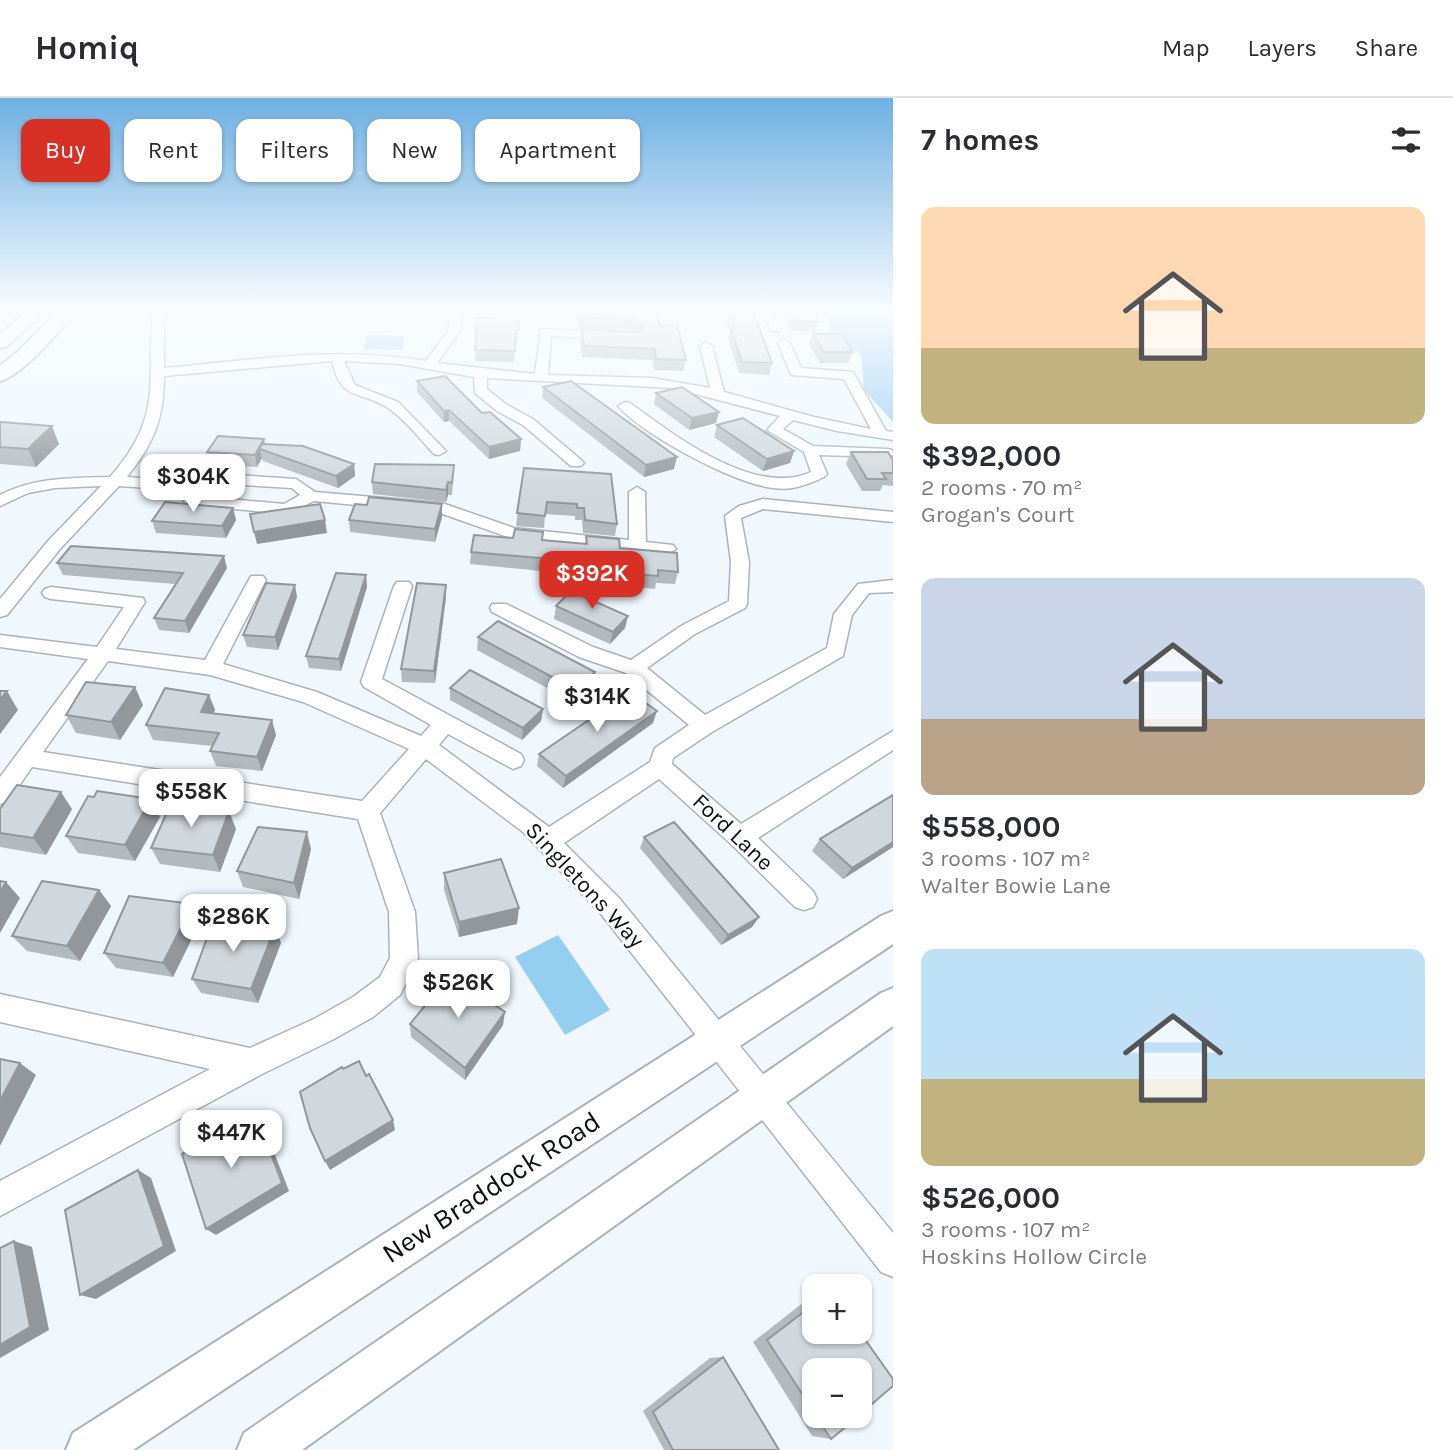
<!DOCTYPE html>
<html lang="en">
<head>
<meta charset="utf-8">
<style>
  :root { --surface:#fff; --page:#f2f2f3; --text:#2b2b33; --muted:#7c7c81; --line:#e1e1e2; --accent:#d93025 }
  body { margin:0; font-family:Karla,sans-serif; background:var(--page); color:var(--text); height:100vh; display:flex; flex-direction:column; font-size:26px; white-space:nowrap }
  * { box-sizing:border-box; margin:0 }
  p { font-size:23px; color:var(--muted) }
  .icon { flex:none; width:38px; height:38px; fill:none; stroke:currentColor; stroke-width:2; stroke-linecap:round; stroke-linejoin:round }
  .map { position:relative; flex:1; overflow:hidden }
  .sheet { display:flex; flex-direction:column; background:var(--surface); width:560px }
  .sheet>* { flex:none }
  .top-card { position:absolute; left:21px; top:21px; width:665px; height:63px; display:flex; gap:14px }
  .fabs { position:absolute; left:802px; top:1176px; display:grid; gap:14px }
  .fabs a { display:grid; place-items:center; width:70px; height:70px; border-radius:14px; background:var(--surface); box-shadow:0 2px 5px #0004; font-size:35px }
  .price { position:absolute; translate:-50% -60px; padding:0 16px; border-radius:14px; background:#fff; color:#222; font-size:23px; line-height:46px; filter:drop-shadow(0 2px 4px #0008) }
  .price::after { content:''; position:absolute; left:50%; top:42px; width:21px; height:16px; margin-left:-10px; background:inherit; clip-path:polygon(0 0,100% 0,50% 100%) }
  .price.current { background:var(--accent); color:#fff }
  ul { padding:0; list-style:none }
  li { display:grid; align-content:center; gap:14px; height:371px; padding:0 28px }
  li span { display:grid; place-items:center; height:217px; border-radius:14px; color:#555 }
  li>.icon { margin-inline-start:auto }
  span .icon { width:126px; height:126px; fill:#fffc; stroke-width:1 }
  li b { font-size:30px }
  h2 { display:flex; justify-content:space-between; align-items:center; height:84px; padding:0 28px; font-size:30px }
  .chip { padding:0 24px; border-radius:14px; background:var(--surface); box-shadow:0 2px 5px #0004; font-size:24px; line-height:63px }
  .chip.current { background:var(--accent); color:#fff }
  header { display:flex; align-items:center; gap:42px; box-sizing:border-box; height:98px; padding:0 35px; background:var(--surface); border-bottom:2px solid var(--line) }
  header strong { font-size:33px }
  nav { display:flex; gap:38px; margin-inline-start:auto; font-size:24px }
  main { display:flex; flex:1; min-height:0 }
  .map>svg:first-child { display:block }
</style>
</head>
<body>
<header>
<strong>Homiq</strong>
<nav><a>Map</a><a>Layers</a><a>Share</a></nav>
</header>
<main>
<div class="map">
<svg width="893" height="1352" viewBox="0 0 893 1352">
  <rect width="100%" height="100%" fill="#f0f8fd"/>
  <!-- green -->
  <g fill="#94cff2">
    <path d="M826,210H876L893,215V324L864,292L861,257L847,245L821,237L830,233Z"/>
    <path d="M367,237L404,238L402,252L364,251Z"/>
    <path d="M558,837L610,912L565,937L515,859Z"/>
  </g>
  <g fill="none" stroke-linecap="round" stroke-linejoin="round">
    <!-- minor casing -->
    <g stroke="#abb3b8" stroke-width="3">
      <g id="minor">
        <path d="M0,210H8L0,215Z"/>
        <path d="M153,210H164V270C252,262 338,248 426,263L448,233L453,210H463L460,233L437,265L535,276L541,231L611,234L617,238L615,241L551,238L548,277L652,280L710,290L700,248L706,244L712,248L724,294L814,319L871,331L844,281L791,277L778,245L784,241L790,245L801,270L853,274L886,333L893,334V342L837,333L793,322L783,331L813,348L887,351L892,352L893,357L887,359L819,357L827,376L824,379C807,387 792,393 773,390C733,385 645,338 618,308L625,304L630,305C674,337 755,400 811,374L804,354L767,332L780,318L672,290L487,280V291L507,307L533,321L581,362L584,365L581,368H571L523,327L497,313L475,295L474,279L400,266L344,263L355,287L398,304L446,353L439,357L434,356C420,341 407,324 391,312C363,291 341,306 332,263L164,278C164,321 154,345 127,379L183,383L208,375L296,381L315,394L442,405L514,430L629,442V394L637,389L645,394L646,444L673,447L676,451L667,456L511,440L440,415L314,403L287,416L191,407L185,405L178,392L119,388L60,451L7,517L0,519V501L48,443L101,388L55,390L28,395L0,408V397C35,379 72,380 110,379C165,317 146,283 153,210ZM209,385L292,390L300,397L284,406L197,398L193,390Z"/>
        <path d="M760,210H770L781,231L779,233H771Z"/>
        <path d="M763,401L893,414V424L763,411L741,420L749,464L747,506L745,510L695,536L647,570L705,617L827,550L834,516L858,486L893,482V494L869,495L852,517L843,558L712,634L673,660L672,666L741,726L893,633V652L758,740L813,793L817,801L813,809L804,812L795,809L731,746L659,681L564,745L619,800L893,1135V1179L881,1174L601,816L523,734L426,661L380,715L415,814L418,861L400,897L373,919L334,941L262,976L0,1118V1083L210,971L0,924V896L250,950L314,921L353,899L380,879L390,860L389,814L358,721L32,669L8,704L0,706V679L88,561L0,549V537L97,549L124,509L51,501L45,499L42,495L45,491L51,489L143,500L145,504L116,551L205,562L251,478H263L266,482L223,566L317,594L421,638L431,627L364,589L361,584L394,488L397,484H409L412,488L382,581L521,656L524,662L521,668L513,671L448,636L439,647L549,729L650,664L655,650L689,627L626,575L579,559L492,514L490,510L492,506H506L593,549L631,562L681,528L729,503L731,464L725,418L739,408ZM108,563L210,577L303,604L409,651L362,703L43,654Z"/>
      </g>
    </g>
    <!-- major casing -->
    <g stroke="#abb3b8" stroke-width="4">
      <g id="major">
        <path d="M893,813V846L133,1352H66L73,1335L881,818Z"/>
        <path d="M893,890V928L302,1352H237L244,1335L881,895Z"/>
      </g>
    </g>
    <!-- highway casing -->
    <g stroke="#abb3b8" stroke-width="4">
      <g id="highway">
        <path d="M31,210H48L6,249L0,250V236Z"/>
        <path d="M60,210H77C63,230 23,277 0,283V268L21,251Z"/>
      </g>
    </g>
    <!-- minor -->
    <use href="#minor" fill="#fff" fill-rule="evenodd"/>
    <!-- major -->
    <use href="#major" fill="#fff" fill-rule="evenodd"/>
    <!-- highway -->
    <use href="#highway" fill="#fff" fill-rule="evenodd"/>
  </g>
  <!-- wall -->
  <g fill="#b3babe">
    <path d="M382,210H406V211Z"/>
    <path d="M493,210H655L660,227L686,262L683,273L654,272L652,262L582,259L580,242L582,231L635,234L633,232L579,230L577,217L518,215V242H516L514,264L475,263L477,220H492Z"/>
    <path d="M723,210H752L772,265L769,277L739,275L728,241L730,234Z"/>
    <path d="M779,210H810L819,224L815,234L792,233Z"/>
    <path d="M813,236L853,254L848,265H820L809,246Z"/>
    <path d="M417,283L482,315L521,341L520,353L489,361L449,323L444,324L417,294Z"/>
    <path d="M543,289L674,371L644,379L542,300Z"/>
    <path d="M656,295L716,325L689,332L654,306Z"/>
    <path d="M0,324L59,346L36,369L0,366Z"/>
    <path d="M717,327L794,353L790,365L763,373L714,339Z"/>
    <path d="M264,341L265,347L354,366L355,378L338,390L263,363L262,360L257,369L210,366L207,354Z"/>
    <path d="M851,354L893,362V388L883,387L880,393H862L846,366Z"/>
    <path d="M454,367L452,397H448L446,404L373,396L372,384Z"/>
    <path d="M524,370L617,426L615,438L583,435L582,422H575V418L545,416L544,430L516,428Z"/>
    <path d="M233,410L236,422L226,440L156,435L152,423Z"/>
    <path d="M442,419L435,444L350,434L349,422Z"/>
    <path d="M586,438L620,450L678,474L675,486L656,485L655,491L604,486V479L470,466L471,454L513,440L585,446Z"/>
    <path d="M57,465L227,470L189,535L159,532L154,520L175,486L63,477Z"/>
    <path d="M366,477L367,489L341,573L309,570L306,558Z"/>
    <path d="M297,499L278,552L247,549L243,537Z"/>
    <path d="M446,499L435,585L402,584L401,571Z"/>
    <path d="M556,508L625,530L610,546L554,521Z"/>
    <path d="M478,539L592,586L573,604L477,552Z"/>
    <path d="M450,590L543,611L541,623L522,642L450,602Z"/>
    <path d="M209,597L215,612L213,615L276,637L262,673L216,668L210,653L212,648L153,642L146,627Z"/>
    <path d="M143,607L120,642L76,635L66,617Z"/>
    <path d="M653,625L563,690L537,668L539,656Z"/>
    <path d="M893,697V749L843,781L812,753L820,741Z"/>
    <path d="M0,711H72L46,757L0,749Z"/>
    <path d="M160,719L135,763L78,755L66,738Z"/>
    <path d="M236,731L220,774L160,766L151,750Z"/>
    <path d="M644,739L759,819L752,829L721,847L640,750Z"/>
    <path d="M311,751L299,801L243,789L237,773Z"/>
    <path d="M444,775L517,826L459,839L444,792Z"/>
    <path d="M99,792L111,808L80,863L27,853L12,838Z"/>
    <path d="M193,806L201,822L173,879L116,870L104,855Z"/>
    <path d="M275,830L281,845L258,905L201,895L192,881Z"/>
    <path d="M410,926L503,927L465,982L411,939Z"/>
    <path d="M814,1196V1318H859L831,1341L812,1338L753,1244Z"/>
    <path d="M723,1259L779,1352H664L643,1313L710,1260Z"/>
  </g>
  <!-- shaded-wall -->
  <g fill="#92979b">
    <path d="M449,312V323L444,324V313Z"/>
    <path d="M719,314L716,325L689,332L692,320Z"/>
    <path d="M52,328L59,346L36,369L28,351Z"/>
    <path d="M264,341L266,353L260,351L262,360L257,369L255,357Z"/>
    <path d="M521,341L520,353L489,361V349Z"/>
    <path d="M794,353L790,365L763,373L767,361Z"/>
    <path d="M677,359L674,371L644,379L646,367Z"/>
    <path d="M354,366L355,378L338,390L336,378Z"/>
    <path d="M448,384V397L446,404V392Z"/>
    <path d="M442,406V419L435,444V431Z"/>
    <path d="M233,410L236,422L226,440L222,428Z"/>
    <path d="M325,422L327,435L257,446L254,434Z"/>
    <path d="M224,458L227,470L189,535L185,523Z"/>
    <path d="M366,477L367,489L341,573L339,561Z"/>
    <path d="M295,487L297,499L278,552L275,539Z"/>
    <path d="M446,487V499L435,585L434,573Z"/>
    <path d="M628,518L625,530L610,546L613,534Z"/>
    <path d="M595,574L592,586L573,604L576,592Z"/>
    <path d="M135,589L143,607L120,642L111,624Z"/>
    <path d="M7,593L18,612L0,636V602Z"/>
    <path d="M209,597L215,612L206,629L201,614Z"/>
    <path d="M543,611L541,623L522,642L523,630Z"/>
    <path d="M657,613L653,625L563,690L566,678Z"/>
    <path d="M272,622L276,637L262,673L257,659Z"/>
    <path d="M61,694L72,711L46,757L33,740Z"/>
    <path d="M151,701L160,719L135,763L125,747Z"/>
    <path d="M229,713L236,731L220,774L213,757Z"/>
    <path d="M307,734L311,751L299,801L294,785Z"/>
    <path d="M893,744V749L843,781L852,770Z"/>
    <path d="M6,784L20,800L0,835V794Z"/>
    <path d="M99,792L111,808L80,863L67,848Z"/>
    <path d="M193,806L201,822L173,879L163,865Z"/>
    <path d="M519,810L517,826L459,839V824Z"/>
    <path d="M759,819L752,829L721,847L728,837Z"/>
    <path d="M275,830L281,845L258,905L251,891Z"/>
    <path d="M505,914L503,927L465,982V970Z"/>
    <path d="M20,965L36,977L0,1048V1003Z"/>
    <path d="M255,1015L263,1026L289,1093L216,1137L206,1131Z"/>
    <path d="M393,1022L395,1032L330,1072L325,1063Z"/>
    <path d="M138,1072L151,1080L176,1153L96,1201L80,1197Z"/>
    <path d="M14,1143L32,1149L49,1232L0,1260V1247Z"/>
  </g>
  <!-- building -->
  <g fill="#d0d8dd" stroke="#92979b" stroke-width="2">
    <path d="M493,210H518L519,232H516L515,253L475,252L477,220H492Z"/>
    <path d="M579,210H655L660,227H677L686,262L656,261L655,251L584,248L582,231L639,234L644,228L635,222L580,219Z"/>
    <path d="M730,210H752L772,265L742,264L731,230H735Z"/>
    <path d="M788,210H810L819,224L795,223Z"/>
    <path d="M813,236H841L853,254H824Z"/>
    <path d="M445,278L482,315L490,314L521,341L489,349L449,312L444,313L417,283Z"/>
    <path d="M571,283L677,359L646,367L543,289Z"/>
    <path d="M682,289L719,314L692,320L656,295Z"/>
    <path d="M743,320L794,353L767,361L717,327Z"/>
    <path d="M0,324H1L52,328L28,351L0,349Z"/>
    <path d="M218,338L264,341L255,357L207,354Z"/>
    <path d="M261,346L303,348L354,366L336,378L260,351Z"/>
    <path d="M851,354H888L893,362V375H882L886,381H867Z"/>
    <path d="M375,366L454,367L452,385L448,384L446,392L372,384Z"/>
    <path d="M524,370L611,376L617,426L585,422L584,410H577V406L547,404L545,418L517,415Z"/>
    <path d="M369,399L442,406L435,431L349,422L355,406L367,407Z"/>
    <path d="M165,404L233,410L222,428L152,423Z"/>
    <path d="M320,406L325,422L254,434L250,416Z"/>
    <path d="M515,431L543,434L542,442L587,446L586,438L619,441L620,450L677,455L678,474L658,472V478L606,474L607,466L471,454L474,437L513,440Z"/>
    <path d="M71,448L224,458L185,523L154,520L183,475L57,465Z"/>
    <path d="M336,475L366,477L339,561L306,558Z"/>
    <path d="M266,485L295,487L275,539L243,537Z"/>
    <path d="M417,485L446,487L434,573L401,571Z"/>
    <path d="M571,493L628,518L613,534L556,508Z"/>
    <path d="M498,523L595,574L576,592L478,539Z"/>
    <path d="M470,572L543,611L523,630L450,590Z"/>
    <path d="M86,584L135,589L111,624L66,617Z"/>
    <path d="M165,590L209,597L201,614L272,622L257,659L210,653L219,635L146,627Z"/>
    <path d="M0,593H7L0,602Z"/>
    <path d="M630,594L657,613L566,678L539,656Z"/>
    <path d="M17,687L61,694L33,740L0,735V711Z"/>
    <path d="M97,693L151,701L125,747L66,738L88,698L94,699Z"/>
    <path d="M893,697V744L852,770L820,741Z"/>
    <path d="M171,705L229,713L213,757L151,750Z"/>
    <path d="M674,724L759,819L728,837L644,739Z"/>
    <path d="M258,729L307,734L294,785L237,773Z"/>
    <path d="M501,761L519,810L459,824L444,775Z"/>
    <path d="M0,783L6,784L0,794Z"/>
    <path d="M42,783L99,792L67,848L12,838Z"/>
    <path d="M129,798L193,806L163,865L104,855Z"/>
    <path d="M214,821L275,830L251,891L192,881Z"/>
    <path d="M450,877L505,914L465,970L410,926Z"/>
    <path d="M0,961L20,965L0,1003Z"/>
    <path d="M359,963L366,978L369,976L393,1022L325,1063L310,1030L300,994L342,969L343,971Z"/>
    <path d="M255,1015L282,1085L206,1131L182,1056Z"/>
    <path d="M138,1072L164,1148L80,1197L65,1112Z"/>
    <path d="M14,1143L30,1229L0,1247V1150Z"/>
    <path d="M814,1206V1234L859,1233L893,1281V1288L859,1317V1272H814V1314L767,1242Z"/>
    <path d="M723,1259L779,1352H673L653,1314Z"/>
    <path d="M816,1318H859L831,1341Z"/>
  </g>
  <!-- sky -->
  <linearGradient id="sky" x2="0" y2="1"><stop stop-color="#6db0e2"/><stop offset="0.53" stop-color="#f8fcfe"/><stop offset="1" stop-color="#f8fcfe" stop-opacity="0"/></linearGradient>
  <rect width="893" height="399" fill="url(#sky)"/>
  <g text-anchor="middle" dominant-baseline="central" stroke-width="5" stroke-linejoin="round" paint-order="stroke">
    <!-- street labels -->
    <g font-size="23" fill="#0e1112" stroke="#fff">
      <text transform="translate(733 734) rotate(43)">Ford Lane</text>
      <text transform="translate(585 787) rotate(47)">Singletons Way</text>
    </g>
    <!-- near-street labels -->
    <g font-size="28" fill="#0e1112" stroke="#fff">
      <text transform="translate(491 1089) rotate(-33)">New Braddock Road</text>
    </g>
  </g>
</svg>
<div class="fabs">
<a>+</a>
<a>−</a>
</div>
<b class="price" style="left:193px;top:416px">$304K</b>
<b class="price current" style="left:592px;top:513px">$392K</b>
<b class="price" style="left:597px;top:636px">$314K</b>
<b class="price" style="left:191px;top:731px">$558K</b>
<b class="price" style="left:233px;top:856px">$286K</b>
<b class="price" style="left:458px;top:922px">$526K</b>
<b class="price" style="left:231px;top:1072px">$447K</b>
<div class="top-card">
<a class="chip current">Buy</a>
<a class="chip">Rent</a>
<a class="chip">Filters</a>
<a class="chip">New</a>
<a class="chip">Apartment</a>
</div>
</div>
<section class="sheet">
<h2>7 homes<svg class="icon" aria-label="filters" viewBox="0 0 24 24"><path d="M4 7h16M4 17h16"/><circle cx="9" cy="7" r="2"/><circle cx="15" cy="17" r="2"/></svg></h2>
<ul>
<li><span style="background:linear-gradient(#ffd9b3 65%,#c2b280 0)"><svg class="icon" aria-label="home" viewBox="0 0 24 24"><path d="M3 11l9-7 9 7M6 9v11h12V9"/></svg></span><div><b>$392,000</b><p>2 rooms · 70 m²</p><p>Grogan's Court</p></div></li>
<li><span style="background:linear-gradient(#c9d6e8 65%,#b9a48a 0)"><svg class="icon" aria-label="home" viewBox="0 0 24 24"><path d="M3 11l9-7 9 7M6 9v11h12V9"/></svg></span><div><b>$558,000</b><p>3 rooms · 107 m²</p><p>Walter Bowie Lane</p></div></li>
<li><span style="background:linear-gradient(#bfe0f5 60%,#c2b280 0)"><svg class="icon" aria-label="home" viewBox="0 0 24 24"><path d="M3 11l9-7 9 7M6 9v11h12V9"/></svg></span><div><b>$526,000</b><p>3 rooms · 107 m²</p><p>Hoskins Hollow Circle</p></div></li>
</ul>
</section>
</main>
</body>
</html>
